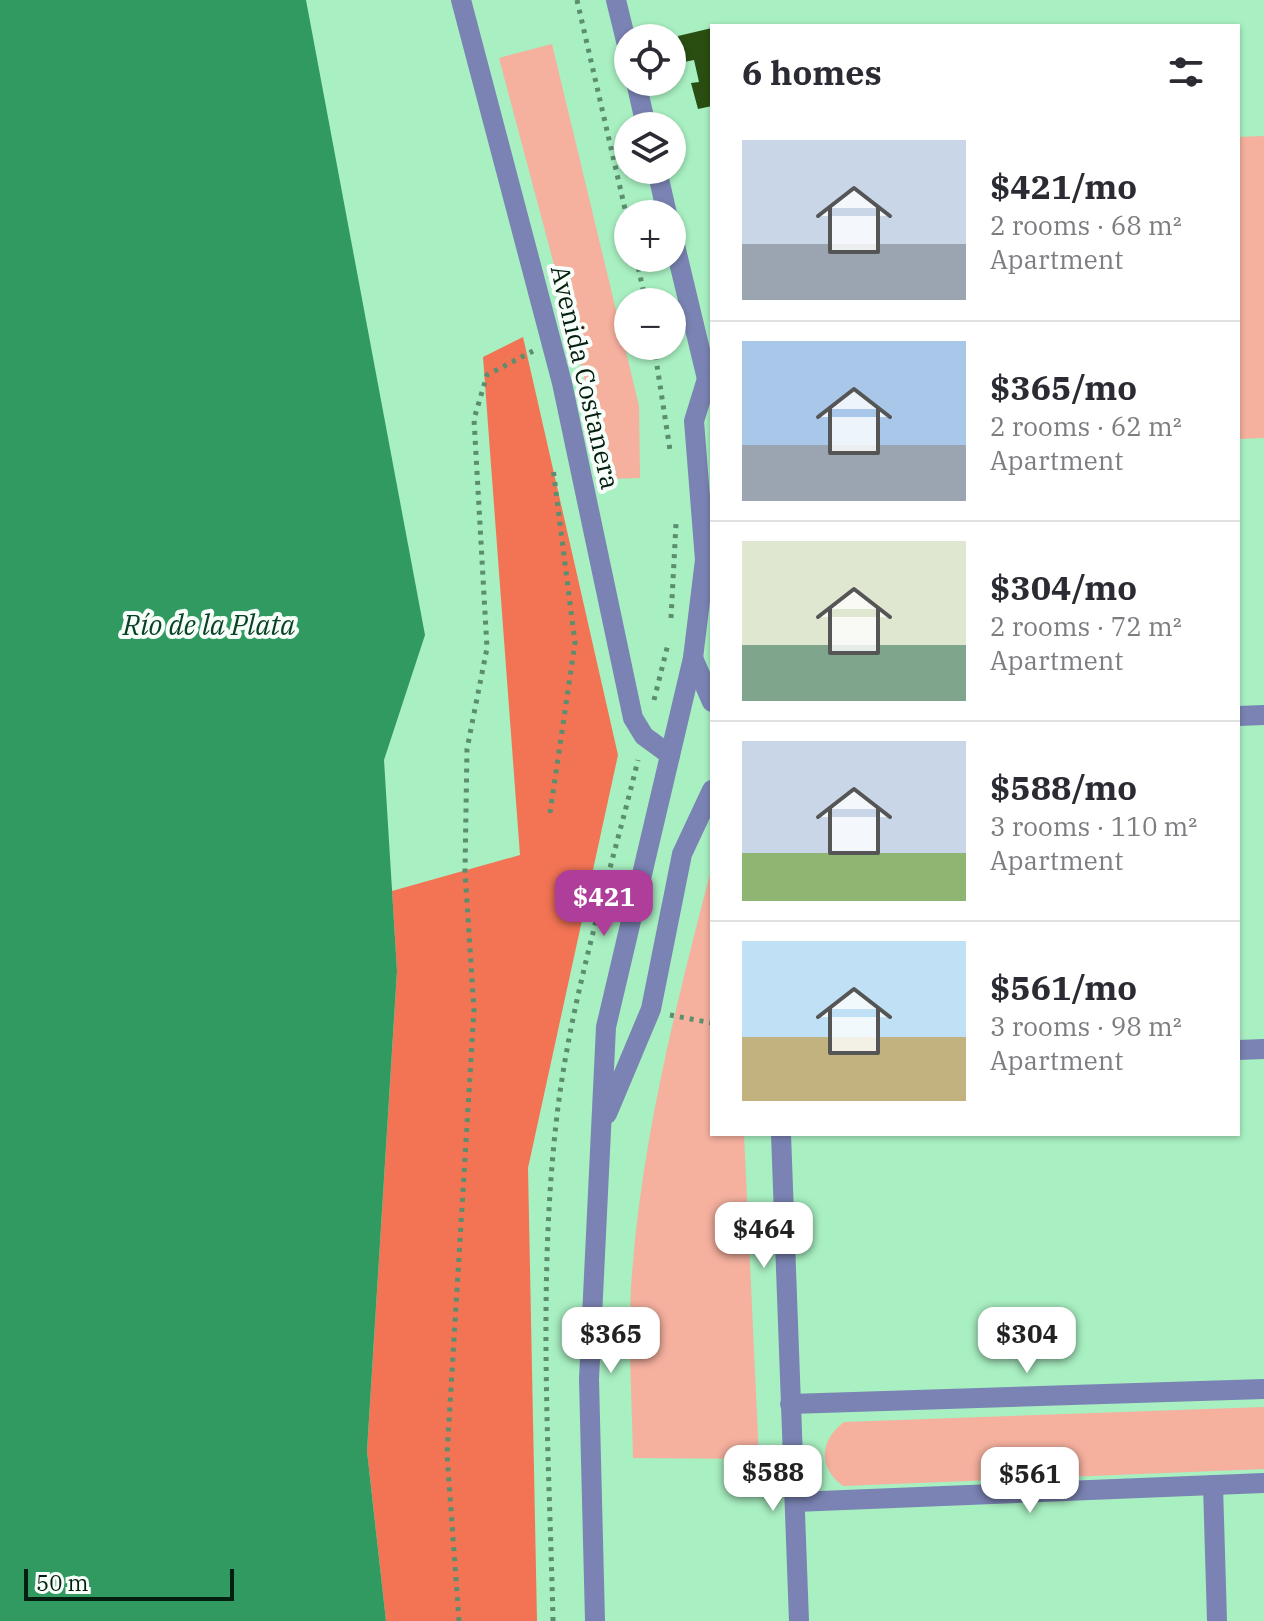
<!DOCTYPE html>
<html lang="en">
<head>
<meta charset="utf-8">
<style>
  :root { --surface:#fff; --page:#f2f2f3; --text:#2b2b33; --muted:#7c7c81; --line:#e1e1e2; --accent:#ae3e9a }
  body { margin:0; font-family:"IBM Plex Serif",serif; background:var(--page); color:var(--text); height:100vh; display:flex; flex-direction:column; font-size:30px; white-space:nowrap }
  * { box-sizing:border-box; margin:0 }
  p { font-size:26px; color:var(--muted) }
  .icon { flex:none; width:44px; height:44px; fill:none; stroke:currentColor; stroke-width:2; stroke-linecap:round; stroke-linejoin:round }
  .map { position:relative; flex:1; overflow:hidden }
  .drawer { position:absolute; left:710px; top:24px; width:530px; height:1112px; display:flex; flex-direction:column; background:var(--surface); border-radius:0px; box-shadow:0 2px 6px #0004 }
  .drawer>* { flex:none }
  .fabs { position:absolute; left:614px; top:24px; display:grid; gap:16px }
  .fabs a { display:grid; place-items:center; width:72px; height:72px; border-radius:50%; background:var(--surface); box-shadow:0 2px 6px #0004; font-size:40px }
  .scale { position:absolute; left:24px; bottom:20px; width:210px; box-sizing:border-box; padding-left:8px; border:4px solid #031f0f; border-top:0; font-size:22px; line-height:28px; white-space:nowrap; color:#031f0f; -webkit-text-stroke:6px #f8fffa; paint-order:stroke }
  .price { position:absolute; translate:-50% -68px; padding:0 18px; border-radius:16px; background:#fff; color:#222; font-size:26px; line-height:52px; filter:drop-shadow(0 2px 4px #0008) }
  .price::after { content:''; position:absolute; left:50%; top:48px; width:24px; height:18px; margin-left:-12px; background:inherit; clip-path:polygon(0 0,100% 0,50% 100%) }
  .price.active { background:var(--accent); color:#fff }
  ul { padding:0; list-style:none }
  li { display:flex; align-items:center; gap:24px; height:200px; padding:0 32px }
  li+li { border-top:2px solid var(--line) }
  li span { display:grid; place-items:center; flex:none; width:224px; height:160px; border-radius:0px; color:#555 }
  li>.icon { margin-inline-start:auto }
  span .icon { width:96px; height:96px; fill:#fffc; stroke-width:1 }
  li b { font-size:34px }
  h2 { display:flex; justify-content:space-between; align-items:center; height:96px; padding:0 32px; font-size:34px }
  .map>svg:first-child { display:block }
</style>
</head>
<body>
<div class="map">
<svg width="1264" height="1621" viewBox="0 0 1264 1621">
  <rect width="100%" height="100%" fill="#a8efc1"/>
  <!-- green -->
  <g fill="#f5b09e">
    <path d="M552,44L639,406L640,478L611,479L499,58Z"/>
    <path d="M1264,136V438L1238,439V137Z"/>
    <path d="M712,866V1134H744L759,1459L633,1458C632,1402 628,1344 631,1288C640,1145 676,1005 712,866Z"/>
    <path d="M1264,1407V1469L843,1486C818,1468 819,1441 844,1422Z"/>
  </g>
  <!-- forest -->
  <path fill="#f27454" d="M523,337L618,755L528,1168L537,1621H386L367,1451L397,971L392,891L520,855L483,357Z"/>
  <!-- water -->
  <path fill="#309a61" d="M0,0H306L425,635L384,760L397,971L367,1451L386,1621H0Z"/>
  <!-- building -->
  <path fill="#2a4e12" d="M712,28V106L698,109L691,83L699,82L694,60L684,62L678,36Z"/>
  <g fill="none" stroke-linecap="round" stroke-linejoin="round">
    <!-- path -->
    <g stroke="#5b8e6e" stroke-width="5" stroke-dasharray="4 6" stroke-linecap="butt">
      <path d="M577,0L628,222"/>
      <path d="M636,258L646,302"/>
      <path d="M654,346L670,450"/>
      <path d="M671,618L676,524"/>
      <path d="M654,700L668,644"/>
      <path d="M550,813L575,643L553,468"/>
      <path d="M670,1015L712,1023"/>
      <path d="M459,1621L447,1454L474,1010L465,871L467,749L487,648L474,419L487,375L533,351"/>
      <path d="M553,1621C549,1451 537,1276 558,1107C573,989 610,875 638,760"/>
    </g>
    <!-- minor -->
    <g stroke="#7a83b3" stroke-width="20">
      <path d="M461,0L562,383L633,718L644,736L670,755"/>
      <path d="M1238,716L1264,715"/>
      <path d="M1238,1050L1264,1049"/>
      <path d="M790,1404L1264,1389"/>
      <path d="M1213,1485L1217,1621"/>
      <path d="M795,1502L1264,1483"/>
    </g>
    <!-- tertiary -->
    <g stroke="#7a83b3" stroke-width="20">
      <path d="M616,0L628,49"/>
      <path d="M636,82L646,126"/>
      <path d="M657,170L667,214"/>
      <path d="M672,233L707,379L712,385"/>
      <path d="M693,658L712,702"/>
      <path d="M607,1114L651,1009L682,854L712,790"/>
      <path d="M781,1134L799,1621"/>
      <path d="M595,1621L589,1379L606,1027L693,658L705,560L694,421L707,379"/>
    </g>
  </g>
  <g text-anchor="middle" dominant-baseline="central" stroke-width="8" stroke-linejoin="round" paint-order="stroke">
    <!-- street labels -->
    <g font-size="26" fill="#031f0f" stroke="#f8fffa">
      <text transform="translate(586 377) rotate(77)">Avenida Costanera</text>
    </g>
    <!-- water labels -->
    <g font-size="28" font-style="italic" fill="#094326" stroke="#f8fffa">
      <text x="209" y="624">Río de la Plata</text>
    </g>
  </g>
</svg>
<div class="fabs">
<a><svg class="icon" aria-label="locate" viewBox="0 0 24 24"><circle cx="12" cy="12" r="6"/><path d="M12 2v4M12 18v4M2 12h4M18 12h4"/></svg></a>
<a><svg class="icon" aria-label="layers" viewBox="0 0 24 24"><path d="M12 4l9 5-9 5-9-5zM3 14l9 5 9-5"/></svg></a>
<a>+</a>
<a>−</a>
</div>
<div class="scale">50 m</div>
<b class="price active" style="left:604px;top:938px">$421</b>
<b class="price" style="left:764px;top:1270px">$464</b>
<b class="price" style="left:611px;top:1375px">$365</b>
<b class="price" style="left:1027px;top:1375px">$304</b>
<b class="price" style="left:773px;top:1513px">$588</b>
<b class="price" style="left:1030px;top:1515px">$561</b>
<section class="drawer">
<h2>6 homes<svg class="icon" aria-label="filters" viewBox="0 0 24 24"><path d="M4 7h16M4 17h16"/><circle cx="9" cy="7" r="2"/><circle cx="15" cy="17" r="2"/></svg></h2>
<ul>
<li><span style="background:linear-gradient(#c9d6e8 65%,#9aa5b1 0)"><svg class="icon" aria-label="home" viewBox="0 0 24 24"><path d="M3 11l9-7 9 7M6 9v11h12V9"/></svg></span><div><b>$421/mo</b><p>2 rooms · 68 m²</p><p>Apartment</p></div></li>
<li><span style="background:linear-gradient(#a9c7e8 65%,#9aa5b1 0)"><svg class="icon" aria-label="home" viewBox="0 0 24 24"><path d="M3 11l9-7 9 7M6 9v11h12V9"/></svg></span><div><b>$365/mo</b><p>2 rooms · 62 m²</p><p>Apartment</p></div></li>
<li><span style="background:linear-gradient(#dfe7d0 65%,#7fa58c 0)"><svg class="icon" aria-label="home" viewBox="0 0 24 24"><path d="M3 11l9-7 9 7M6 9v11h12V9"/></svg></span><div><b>$304/mo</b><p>2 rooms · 72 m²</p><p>Apartment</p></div></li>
<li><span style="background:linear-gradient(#c9d6e8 70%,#8fb573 0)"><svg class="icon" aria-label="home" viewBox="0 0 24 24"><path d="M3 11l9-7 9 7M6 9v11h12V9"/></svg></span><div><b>$588/mo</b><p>3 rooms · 110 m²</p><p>Apartment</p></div></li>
<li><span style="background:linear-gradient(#bfe0f5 60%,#c2b280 0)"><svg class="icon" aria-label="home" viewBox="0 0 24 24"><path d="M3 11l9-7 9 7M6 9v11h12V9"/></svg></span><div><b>$561/mo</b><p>3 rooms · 98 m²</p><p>Apartment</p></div></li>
</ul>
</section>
</div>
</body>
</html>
